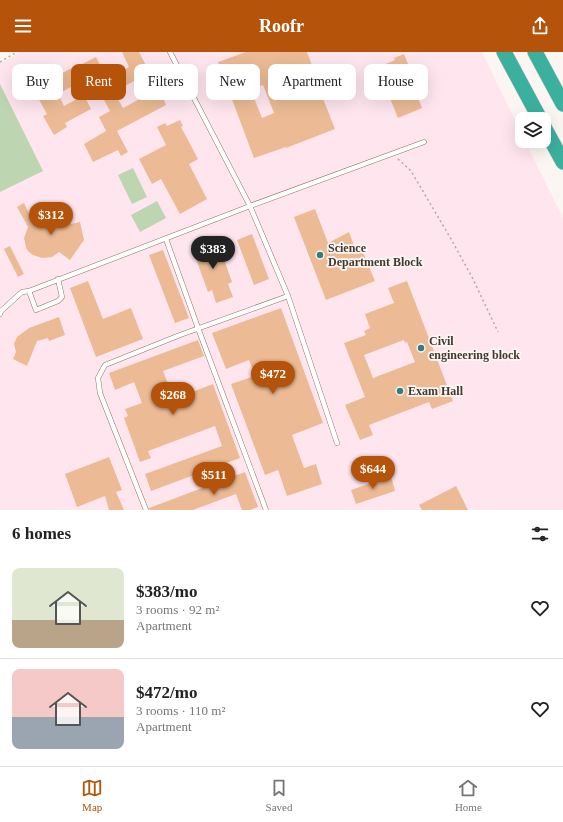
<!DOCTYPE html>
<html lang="en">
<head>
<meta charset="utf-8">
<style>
  :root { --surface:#fff; --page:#f2f2f2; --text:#222; --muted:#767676; --line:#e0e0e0; --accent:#b45309 }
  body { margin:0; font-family:Georgia,serif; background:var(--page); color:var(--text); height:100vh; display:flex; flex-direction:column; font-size:15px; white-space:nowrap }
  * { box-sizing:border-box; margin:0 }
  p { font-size:13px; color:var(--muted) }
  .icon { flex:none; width:22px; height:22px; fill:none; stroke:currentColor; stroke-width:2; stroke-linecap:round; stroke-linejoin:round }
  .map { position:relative; height:458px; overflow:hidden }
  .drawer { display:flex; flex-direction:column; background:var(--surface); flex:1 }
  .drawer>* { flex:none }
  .top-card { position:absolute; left:12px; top:12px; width:539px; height:36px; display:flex; gap:8px }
  .fabs { position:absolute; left:515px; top:60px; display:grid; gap:8px }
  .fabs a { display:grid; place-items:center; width:36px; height:36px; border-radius:8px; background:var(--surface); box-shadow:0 4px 16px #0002; font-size:20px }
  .price { position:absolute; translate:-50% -34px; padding:0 9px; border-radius:14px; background:var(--accent); color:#fff; font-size:13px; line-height:26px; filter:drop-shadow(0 1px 2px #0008) }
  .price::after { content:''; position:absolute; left:50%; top:24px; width:12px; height:9px; margin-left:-6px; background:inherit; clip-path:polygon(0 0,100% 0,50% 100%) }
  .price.on { background:#222; color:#fff }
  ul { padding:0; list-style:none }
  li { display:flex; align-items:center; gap:12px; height:100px; padding:0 12px }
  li+li { border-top:1px solid var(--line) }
  li span { display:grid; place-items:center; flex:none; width:112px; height:80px; border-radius:8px; color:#555 }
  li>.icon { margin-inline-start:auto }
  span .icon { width:48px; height:48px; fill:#fffc; stroke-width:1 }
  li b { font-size:17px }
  h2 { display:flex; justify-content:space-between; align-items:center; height:48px; padding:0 12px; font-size:17px }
  .tag { padding:0 14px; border-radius:8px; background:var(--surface); box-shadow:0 4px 16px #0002; font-size:14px; line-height:36px }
  .tag.on { background:var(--accent); color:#fff }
  header { display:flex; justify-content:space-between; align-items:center; height:52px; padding:0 12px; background:var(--accent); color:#fff; font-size:18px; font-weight:600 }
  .tabs { display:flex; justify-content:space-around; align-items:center; height:56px; border-top:1px solid var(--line); background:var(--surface); font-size:11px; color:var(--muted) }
  .tabs a { display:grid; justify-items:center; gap:2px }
  .tabs .on { color:var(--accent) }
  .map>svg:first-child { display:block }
</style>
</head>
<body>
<header><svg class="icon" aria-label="menu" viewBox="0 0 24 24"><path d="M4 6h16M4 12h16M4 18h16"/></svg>Roofr<svg class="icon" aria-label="share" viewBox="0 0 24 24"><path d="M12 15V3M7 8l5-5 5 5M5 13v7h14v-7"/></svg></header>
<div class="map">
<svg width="563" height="458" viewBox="0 0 563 458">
  <rect width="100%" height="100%" fill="#fbf6f2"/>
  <!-- education -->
  <path fill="#ffe5ee" d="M21,0H482L522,82V89H525L563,166V458H0V11Z"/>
  <!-- green -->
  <g fill="#bed5b1">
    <path d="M0,32L43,119L0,140Z"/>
    <path d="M133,116L147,145L132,152L118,123Z"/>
    <path d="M157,149L166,166L140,180L131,163Z"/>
  </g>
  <!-- building -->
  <g fill="#ecbb95" fill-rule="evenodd">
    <path d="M122,0H139L157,35L174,25L181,38L164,48L166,53L117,79L128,100L121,104L118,98L93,110L84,92L106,79L99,65L110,59L91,24L58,42L64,54L84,43L91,57L65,71L67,75L54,83L43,64L47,62L33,37L77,13L78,14L96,5L107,26L129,15ZM136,28L145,44L123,56L114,40Z"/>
    <path d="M246,0H307L313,16H311L335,77L286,96V95L254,106L218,10ZM263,33L274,61L262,66L251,38Z"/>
    <path d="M404,2L408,12L405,14L422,56L398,66L387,39L375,44L365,21L395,8L394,6Z"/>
    <path d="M180,68L183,74L181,75L198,107L189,112L207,147L180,162L161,127L152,132L139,107L166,93L157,75L165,71L167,74Z"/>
    <path d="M24,151L33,170L39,168H49L51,162L62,168L65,164L71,172L80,170L84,188L70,208L59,200L52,205L42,206L33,203L29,200L26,196L24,186L28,175L17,155Z"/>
    <path d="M315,157L328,191L349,180L357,202L363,200L375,229L326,248L294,165Z"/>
    <path d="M252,182L269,227L254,233L237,188Z"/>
    <path d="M211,186L215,198L220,196L232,230L228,232L233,245L216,251L212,238L208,240L191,193Z"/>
    <path d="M10,194L24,222L18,225L4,197Z"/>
    <path d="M163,198L189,266L175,271L149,203Z"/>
    <path d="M88,229L103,267L131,256L143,287L96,305L70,236Z"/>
    <path d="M407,229L453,349L432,357L429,350L369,373L373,383L360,388L345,353L365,345L344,291L366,283L364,279L370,276L365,262L394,251L388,236ZM404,288L405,291L407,290L415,310L373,326L364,303Z"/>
    <path d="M281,256L323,371L292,383L304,416L316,412L322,432L287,444L278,418L265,423L231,332L255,324L249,308L226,317L212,281Z"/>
    <path d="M59,265L65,283L49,289L48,286L37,289L27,314L13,307L16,300L14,292L17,285L29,276Z"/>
    <path d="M198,288L204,304L163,319L174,347L213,332L240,406L151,439L145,422L222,394L215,374L148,399L151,406L140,410L124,366L128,364L125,357L142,351L134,330L115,338L109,321Z"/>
    <path d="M109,405L122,438L116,440L124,458H109L105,444L77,455L65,422Z"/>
    <path d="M245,420L258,455L250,458H242L236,442L193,458H150L149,456Z"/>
    <path d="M391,424L395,439L356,452L351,438Z"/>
    <path d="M456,434L468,458H422L419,453Z"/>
  </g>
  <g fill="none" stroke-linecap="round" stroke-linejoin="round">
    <!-- service casing -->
    <g stroke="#8d7664" stroke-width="5.5">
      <g id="service">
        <path d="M170,0L250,154L288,244L337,391"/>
        <path d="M166,187L198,276L266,458"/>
        <path d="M29,239L36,258L58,249L62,245L58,227"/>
        <path d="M0,262L1,259L22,240L29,239L250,154L424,90"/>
        <path d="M146,458L100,341L98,326L105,313L180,283L288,244"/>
      </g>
    </g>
    <!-- trunk casing -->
    <g stroke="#d5d3d2" stroke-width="16">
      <g id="trunk">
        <path d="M504,0L540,67"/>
        <path d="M535,0L563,52"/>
        <path d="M544,75L563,110"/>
      </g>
    </g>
    <!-- path -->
    <g stroke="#b0a9a4" stroke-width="1.5" stroke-dasharray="2 3" stroke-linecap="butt">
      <path d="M0,10L17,0"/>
      <path d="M398,107L411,119L451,187L473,227L498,280"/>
    </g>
    <!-- service -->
    <use href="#service" stroke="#fff" stroke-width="4.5"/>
    <!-- trunk -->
    <use href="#trunk" stroke="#3bb09f" stroke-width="15"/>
  </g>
  <!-- markers -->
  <g fill="#357d82" stroke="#fbf6f2" stroke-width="1.5">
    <circle cx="320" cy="203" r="4"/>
    <circle cx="421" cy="296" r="4"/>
    <circle cx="400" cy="339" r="4"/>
  </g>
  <g text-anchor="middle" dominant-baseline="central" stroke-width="3.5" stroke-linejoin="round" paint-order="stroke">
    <!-- poi labels -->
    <g font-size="12" font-weight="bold" fill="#423831" stroke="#fbf6f2" text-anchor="start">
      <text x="328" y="196">Science<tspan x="328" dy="14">Department Block</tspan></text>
      <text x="429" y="289">Civil<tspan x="429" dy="14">engineering block</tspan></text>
      <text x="408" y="339">Exam Hall</text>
    </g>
  </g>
</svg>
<div class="fabs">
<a><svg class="icon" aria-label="layers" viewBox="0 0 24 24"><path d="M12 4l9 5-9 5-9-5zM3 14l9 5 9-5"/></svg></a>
</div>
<b class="price" style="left:51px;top:184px">$312</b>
<b class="price on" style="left:213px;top:218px">$383</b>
<b class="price" style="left:273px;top:343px">$472</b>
<b class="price" style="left:173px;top:364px">$268</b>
<b class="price" style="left:373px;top:438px">$644</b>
<b class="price" style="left:214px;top:444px">$511</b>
<div class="top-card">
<a class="tag">Buy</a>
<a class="tag on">Rent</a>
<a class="tag">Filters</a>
<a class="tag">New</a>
<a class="tag">Apartment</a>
<a class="tag">House</a>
</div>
</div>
<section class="drawer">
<h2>6 homes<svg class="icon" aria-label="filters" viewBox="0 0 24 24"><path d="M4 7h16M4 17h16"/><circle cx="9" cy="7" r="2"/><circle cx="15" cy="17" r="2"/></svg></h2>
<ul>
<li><span style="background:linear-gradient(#dfe7d0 65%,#b9a48a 0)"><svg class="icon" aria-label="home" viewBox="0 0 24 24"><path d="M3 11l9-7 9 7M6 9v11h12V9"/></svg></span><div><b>$383/mo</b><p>3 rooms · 92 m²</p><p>Apartment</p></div><svg class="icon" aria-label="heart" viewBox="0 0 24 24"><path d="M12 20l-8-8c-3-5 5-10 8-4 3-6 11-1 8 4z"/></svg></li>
<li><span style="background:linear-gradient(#f6c9c9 60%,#9aa5b1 0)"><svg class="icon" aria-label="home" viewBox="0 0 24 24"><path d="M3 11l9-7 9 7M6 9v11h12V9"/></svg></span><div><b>$472/mo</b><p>3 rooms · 110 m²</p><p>Apartment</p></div><svg class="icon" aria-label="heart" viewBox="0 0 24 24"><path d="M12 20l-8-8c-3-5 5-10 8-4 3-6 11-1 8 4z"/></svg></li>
</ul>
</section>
<nav class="tabs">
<a class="on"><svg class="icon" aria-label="map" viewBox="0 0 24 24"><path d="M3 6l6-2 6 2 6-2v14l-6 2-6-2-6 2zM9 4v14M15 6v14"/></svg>Map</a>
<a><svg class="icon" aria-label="saved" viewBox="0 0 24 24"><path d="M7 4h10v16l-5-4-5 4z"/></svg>Saved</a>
<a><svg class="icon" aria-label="home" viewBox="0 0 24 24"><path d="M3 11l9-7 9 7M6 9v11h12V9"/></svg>Home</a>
</nav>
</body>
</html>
